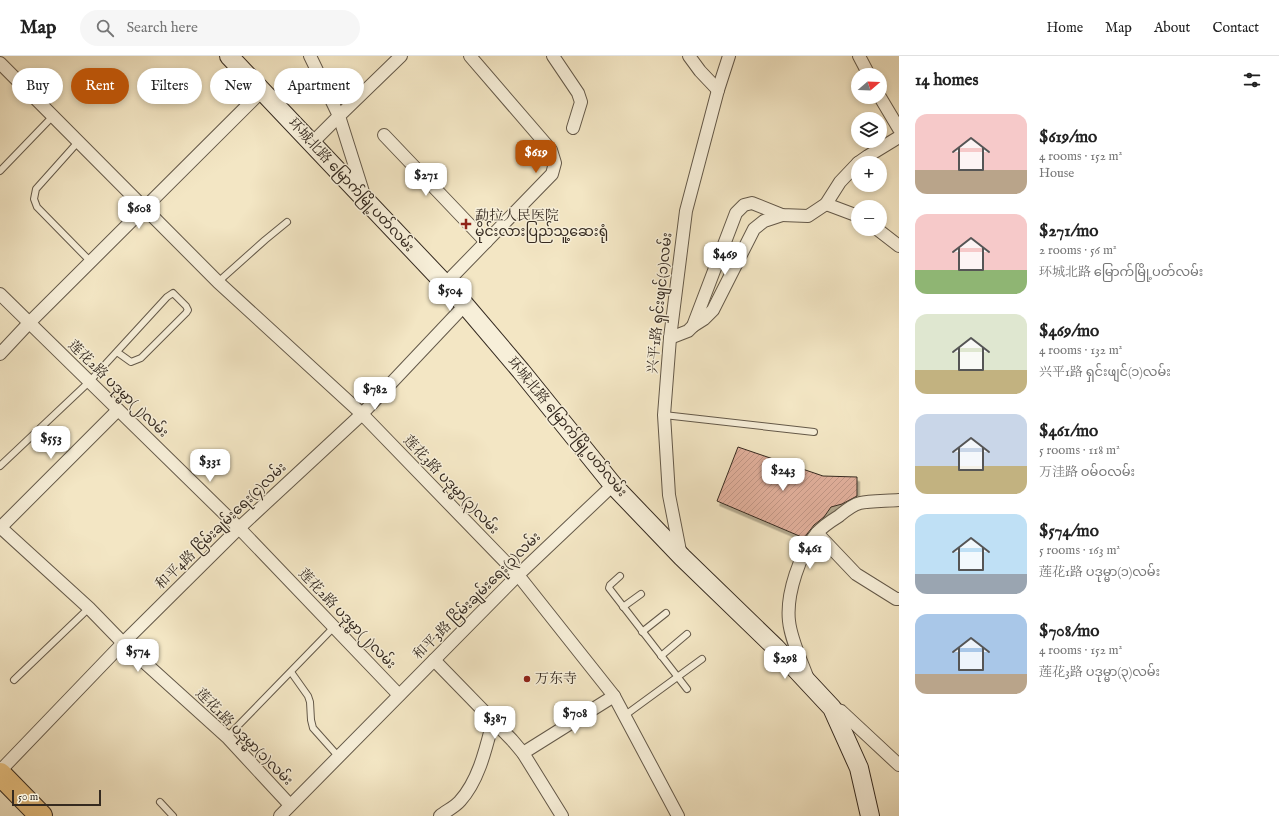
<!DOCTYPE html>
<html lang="en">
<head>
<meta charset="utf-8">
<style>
  :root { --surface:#fff; --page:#f6f6f6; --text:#222; --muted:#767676; --line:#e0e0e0; --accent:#b45309 }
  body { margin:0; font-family:"IM FELL English","Noto Serif SC","Noto Sans Myanmar",serif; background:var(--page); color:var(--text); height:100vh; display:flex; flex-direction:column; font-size:15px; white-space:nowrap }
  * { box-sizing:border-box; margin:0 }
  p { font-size:13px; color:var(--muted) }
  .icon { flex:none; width:22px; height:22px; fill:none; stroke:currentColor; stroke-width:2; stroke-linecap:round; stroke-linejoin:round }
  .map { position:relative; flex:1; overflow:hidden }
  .panel { display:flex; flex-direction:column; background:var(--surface); width:380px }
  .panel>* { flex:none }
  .banner { position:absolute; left:12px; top:12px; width:380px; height:36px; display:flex; gap:8px }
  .needle { width:26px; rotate:71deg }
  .buttons { position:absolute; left:851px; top:12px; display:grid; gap:8px }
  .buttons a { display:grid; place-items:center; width:36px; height:36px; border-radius:50%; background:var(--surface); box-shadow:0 2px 6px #0003; font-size:20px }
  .scale { position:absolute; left:12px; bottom:10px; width:89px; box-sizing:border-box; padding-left:4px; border:2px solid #352a20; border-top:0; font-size:11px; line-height:14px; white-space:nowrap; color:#352a20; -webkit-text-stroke:3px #f7efd9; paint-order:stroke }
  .price { position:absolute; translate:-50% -34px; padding:0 9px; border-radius:8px; background:#fff; color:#222; font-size:13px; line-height:26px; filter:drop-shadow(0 1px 2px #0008) }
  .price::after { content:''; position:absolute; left:50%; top:24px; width:12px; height:9px; margin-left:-6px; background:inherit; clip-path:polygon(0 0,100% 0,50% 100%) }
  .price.active { background:var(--accent); color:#fff }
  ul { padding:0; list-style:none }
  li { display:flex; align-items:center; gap:12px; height:100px; padding:0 16px }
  li span { display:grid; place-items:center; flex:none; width:112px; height:80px; border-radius:12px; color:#555 }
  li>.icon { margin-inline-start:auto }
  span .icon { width:48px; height:48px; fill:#fffc; stroke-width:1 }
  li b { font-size:17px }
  h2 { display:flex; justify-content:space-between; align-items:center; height:48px; padding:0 16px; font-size:17px }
  .chip { padding:0 14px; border-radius:18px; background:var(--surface); box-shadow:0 2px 6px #0003; font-size:14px; line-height:36px }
  .chip.active { background:var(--accent); color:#fff }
  header { display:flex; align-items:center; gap:24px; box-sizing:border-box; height:56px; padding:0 20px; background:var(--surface); border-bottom:1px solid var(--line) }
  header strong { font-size:19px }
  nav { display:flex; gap:22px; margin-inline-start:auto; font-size:14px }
  .search { width:280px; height:36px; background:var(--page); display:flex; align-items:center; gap:10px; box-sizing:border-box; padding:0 14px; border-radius:22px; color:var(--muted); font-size:15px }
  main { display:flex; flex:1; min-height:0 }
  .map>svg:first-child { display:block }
</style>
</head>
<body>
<header>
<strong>Map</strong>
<div class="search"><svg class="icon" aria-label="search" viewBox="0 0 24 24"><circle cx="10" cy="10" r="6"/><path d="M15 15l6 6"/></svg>Search here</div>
<nav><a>Home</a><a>Map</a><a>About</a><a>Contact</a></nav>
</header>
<main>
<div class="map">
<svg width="899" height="760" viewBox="0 0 899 760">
  <defs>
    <pattern id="building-hatch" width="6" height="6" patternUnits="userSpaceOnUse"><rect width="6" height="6" fill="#e3b19e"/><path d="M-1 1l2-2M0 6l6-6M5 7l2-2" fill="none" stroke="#c39888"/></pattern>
    <filter id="shadow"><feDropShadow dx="2.5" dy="4.5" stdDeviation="0" flood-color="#0004"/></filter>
  </defs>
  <rect width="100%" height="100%" fill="#f3e6c4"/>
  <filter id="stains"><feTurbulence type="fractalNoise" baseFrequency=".005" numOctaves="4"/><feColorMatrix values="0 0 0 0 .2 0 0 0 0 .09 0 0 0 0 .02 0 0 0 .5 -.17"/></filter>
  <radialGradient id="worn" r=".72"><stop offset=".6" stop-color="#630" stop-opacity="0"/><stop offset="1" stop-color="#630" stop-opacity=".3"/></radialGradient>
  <!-- building -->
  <path fill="url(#building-hatch)" stroke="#352a20" filter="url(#shadow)" d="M738,391L823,420L857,421V440L842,448L831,451L824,461L814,469L804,482L717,445Z"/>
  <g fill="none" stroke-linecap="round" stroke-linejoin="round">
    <!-- lane casing -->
    <g stroke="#645949" stroke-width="8">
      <g id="lane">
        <path d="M78,86L36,133L34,143L37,151L90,205"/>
        <path d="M0,115L53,60"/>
        <path d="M218,226L265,184L287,166"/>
        <path d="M664,359L814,376"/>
        <path d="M0,410L89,326L167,241L173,237L186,250L188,254L186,257L141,302L131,306L117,296"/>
        <path d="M620,520L610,529L609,532L687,633"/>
        <path d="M623,551L641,538"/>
        <path d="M642,576L666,557"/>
        <path d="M661,600L687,578"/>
        <path d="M291,616L308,640L310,646L311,664L313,672L338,700"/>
        <path d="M14,624L89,552"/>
        <path d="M624,660L702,603"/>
        <path d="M227,681L334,571"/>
        <path d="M160,746L173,760"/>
      </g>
    </g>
    <!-- street casing -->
    <g stroke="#645949" stroke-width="14">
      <g id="street">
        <path d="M310,0L339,60L312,87"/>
        <path d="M553,0L578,37L581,46L573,72"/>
        <path d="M689,0L700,15L718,34"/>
        <path d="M859,0L869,19"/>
        <path d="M0,7L218,226L362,358L518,519L614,640L678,760"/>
        <path d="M880,41L899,73"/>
        <path d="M384,79L486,186"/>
        <path d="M858,107L868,100L899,81"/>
        <path d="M364,139L339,60L401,0"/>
        <path d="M826,148L858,160"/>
        <path d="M877,173L899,190"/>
        <path d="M445,228L552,118L555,107L551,94L470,0"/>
        <path d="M0,238L239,472L399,639"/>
        <path d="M693,270L704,263L713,254L754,173L764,165L782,159"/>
        <path d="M670,282L688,275L693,270L736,157L744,149L752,147L782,159L808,160L826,148L840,126L858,107"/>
        <path d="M0,298L29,267L262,35"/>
        <path d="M0,471L89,552L123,587L227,681L290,749"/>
        <path d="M1,471L118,354"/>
        <path d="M817,477L856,518L896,543H899"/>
        <path d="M681,500L669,439L664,359L670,282L686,155L718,34L729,0"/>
        <path d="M434,604L512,684L523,697L562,760"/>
        <path d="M808,623C801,604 791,584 789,565C786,538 800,497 817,477C823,470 831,465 839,460C845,455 852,449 860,447C869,445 888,445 899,444"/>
        <path d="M832,652L841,655L899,709"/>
        <path d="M523,697L614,640"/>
        <path d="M0,715L123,587L239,472L362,358L465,249"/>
        <path d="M280,760L518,519L613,429"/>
        <path d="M440,760C446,755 455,751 460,745C479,724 486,692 493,665"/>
      </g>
    </g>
    <!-- secondary casing -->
    <g stroke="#352a20" stroke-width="20">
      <path id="secondary" d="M229,0L465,249L521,315L613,429L682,501L776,592L832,652L859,712L870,760"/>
    </g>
    <!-- highway casing -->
    <g stroke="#352a20" stroke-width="24">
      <path id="highway" d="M0,718L41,760"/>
    </g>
    <!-- lane -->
    <use href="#lane" stroke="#f7efd9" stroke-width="6"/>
    <!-- street -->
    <use href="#street" stroke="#f7efd9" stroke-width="12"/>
    <!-- secondary -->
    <use href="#secondary" stroke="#f7efd9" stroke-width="18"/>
    <!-- highway -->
    <use href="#highway" stroke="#eac382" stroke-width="22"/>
  </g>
  <!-- markers -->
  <g fill="#8f2418" stroke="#f7efd9" stroke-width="1.5">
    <path d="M464 162h4v4h4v4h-4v4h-4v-4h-4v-4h4z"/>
    <circle cx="527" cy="623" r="4"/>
  </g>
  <g text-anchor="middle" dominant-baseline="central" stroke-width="3" stroke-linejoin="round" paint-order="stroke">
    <!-- street labels -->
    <g font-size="14" fill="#352a20" stroke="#f7efd9">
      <text transform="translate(351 129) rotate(47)">环城北路 မြောက်မြို့ပတ်လမ်း</text>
      <text transform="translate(660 247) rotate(-84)">兴平1路 ရှင်းဖျင်(၁)လမ်း</text>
      <text transform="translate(118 333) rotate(44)">莲花2路 ပဒုမ္မာ(၂)လမ်း</text>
      <text transform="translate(567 371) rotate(50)">环城北路 မြောက်မြို့ပတ်လမ်း</text>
      <text transform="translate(451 429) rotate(46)">莲花3路 ပဒုမ္မာ(၃)လမ်း</text>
      <text transform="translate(221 470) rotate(-44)">和平4路 ငြိမ်းချမ်းရေး(၄)လမ်း</text>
      <text transform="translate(477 540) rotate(-45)">和平3路 ငြိမ်းချမ်းရေး(၃)လမ်း</text>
      <text transform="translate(347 563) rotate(46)">莲花2路 ပဒုမ္မာ(၂)လမ်း</text>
      <text transform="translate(244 681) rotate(45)">莲花1路 ပဒုမ္မာ(၁)လမ်း</text>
    </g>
    <!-- poi labels -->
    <g font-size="14" fill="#352a20" stroke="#f7efd9" text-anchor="start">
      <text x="475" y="160">勐拉人民医院<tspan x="475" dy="16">မိုင်းလားပြည်သူ့ဆေးရုံ</tspan></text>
      <text x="535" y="623">万东寺</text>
    </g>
  </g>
  <rect width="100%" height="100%" filter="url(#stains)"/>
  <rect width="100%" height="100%" fill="url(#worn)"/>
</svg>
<div class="buttons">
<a><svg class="needle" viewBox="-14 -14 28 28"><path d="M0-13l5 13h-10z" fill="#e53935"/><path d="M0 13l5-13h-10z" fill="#767676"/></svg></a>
<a><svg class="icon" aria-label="layers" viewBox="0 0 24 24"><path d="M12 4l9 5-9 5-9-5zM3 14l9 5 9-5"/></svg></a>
<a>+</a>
<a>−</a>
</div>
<div class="scale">50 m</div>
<b class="price active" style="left:536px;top:118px">$619</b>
<b class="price" style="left:426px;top:141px">$271</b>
<b class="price" style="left:139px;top:174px">$608</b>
<b class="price" style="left:725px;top:220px">$469</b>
<b class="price" style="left:450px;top:256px">$504</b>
<b class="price" style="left:375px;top:355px">$782</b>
<b class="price" style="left:51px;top:404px">$553</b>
<b class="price" style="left:210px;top:427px">$331</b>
<b class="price" style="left:783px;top:436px">$243</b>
<b class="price" style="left:810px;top:514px">$461</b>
<b class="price" style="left:138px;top:617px">$574</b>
<b class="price" style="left:785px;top:624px">$298</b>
<b class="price" style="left:575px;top:679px">$708</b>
<b class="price" style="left:495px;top:684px">$387</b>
<div class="banner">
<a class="chip">Buy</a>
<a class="chip active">Rent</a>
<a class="chip">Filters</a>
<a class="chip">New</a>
<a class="chip">Apartment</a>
</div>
</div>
<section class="panel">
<h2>14 homes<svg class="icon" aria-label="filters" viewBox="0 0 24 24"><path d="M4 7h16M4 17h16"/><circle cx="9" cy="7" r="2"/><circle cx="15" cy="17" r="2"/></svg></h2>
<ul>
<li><span style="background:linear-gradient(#f6c9c9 70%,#b9a48a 0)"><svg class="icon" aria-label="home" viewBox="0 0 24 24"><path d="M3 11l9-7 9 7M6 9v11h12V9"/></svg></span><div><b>$619/mo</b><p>4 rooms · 152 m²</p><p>House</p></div></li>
<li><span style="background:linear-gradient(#f6c9c9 70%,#8fb573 0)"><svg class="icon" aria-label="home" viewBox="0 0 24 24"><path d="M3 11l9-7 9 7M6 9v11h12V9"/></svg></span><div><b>$271/mo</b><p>2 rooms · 56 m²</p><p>环城北路 မြောက်မြို့ပတ်လမ်း</p></div></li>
<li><span style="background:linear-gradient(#dfe7d0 70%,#c2b280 0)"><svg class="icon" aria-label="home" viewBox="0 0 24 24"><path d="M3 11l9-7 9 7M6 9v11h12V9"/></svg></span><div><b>$469/mo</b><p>4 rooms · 132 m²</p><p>兴平1路 ရှင်းဖျင်(၁)လမ်း</p></div></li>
<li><span style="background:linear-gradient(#c9d6e8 65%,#c2b280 0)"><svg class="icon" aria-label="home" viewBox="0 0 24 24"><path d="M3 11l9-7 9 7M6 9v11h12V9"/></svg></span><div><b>$461/mo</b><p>5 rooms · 118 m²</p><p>万洼路 ဝမ်ဝလမ်း</p></div></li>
<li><span style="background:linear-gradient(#bfe0f5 75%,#9aa5b1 0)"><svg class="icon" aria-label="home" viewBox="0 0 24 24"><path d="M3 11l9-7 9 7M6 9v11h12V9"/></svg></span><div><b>$574/mo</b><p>5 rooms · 163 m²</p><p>莲花1路 ပဒုမ္မာ(၁)လမ်း</p></div></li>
<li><span style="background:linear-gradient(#a9c7e8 75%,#b9a48a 0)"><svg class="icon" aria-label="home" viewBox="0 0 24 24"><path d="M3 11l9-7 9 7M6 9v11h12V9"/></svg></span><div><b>$708/mo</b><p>4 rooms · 152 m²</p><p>莲花3路 ပဒုမ္မာ(၃)လမ်း</p></div></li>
</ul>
</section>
</main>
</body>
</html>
